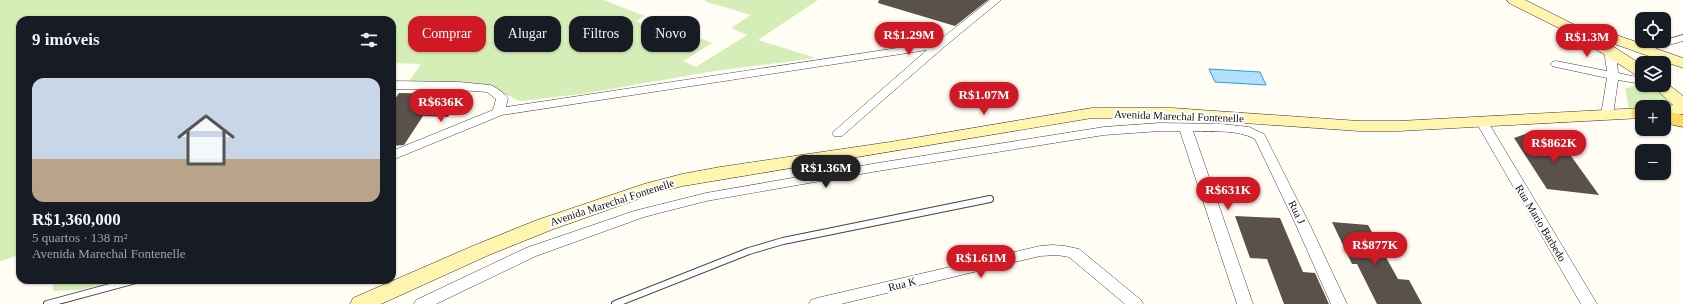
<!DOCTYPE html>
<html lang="pt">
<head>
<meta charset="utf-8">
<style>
  :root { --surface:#171b24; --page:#20242c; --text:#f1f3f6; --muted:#9ea1a6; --accent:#d01924 }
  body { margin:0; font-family:"Times New Roman",serif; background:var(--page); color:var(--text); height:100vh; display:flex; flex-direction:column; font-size:15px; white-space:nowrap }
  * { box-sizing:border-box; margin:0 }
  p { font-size:13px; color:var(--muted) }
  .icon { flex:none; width:22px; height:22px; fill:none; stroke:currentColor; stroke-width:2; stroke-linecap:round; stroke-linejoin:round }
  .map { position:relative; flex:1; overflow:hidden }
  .drawer { position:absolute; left:16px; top:16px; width:380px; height:268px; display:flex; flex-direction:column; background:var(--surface); border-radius:12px; box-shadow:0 1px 3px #0004 }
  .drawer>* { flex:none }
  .banner { position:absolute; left:408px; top:16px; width:380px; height:36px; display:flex; gap:8px }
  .buttons { position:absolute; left:1635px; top:12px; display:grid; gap:8px }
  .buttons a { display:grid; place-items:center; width:36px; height:36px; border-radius:8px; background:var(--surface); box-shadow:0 1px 3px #0004; font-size:20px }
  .price { position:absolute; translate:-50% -34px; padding:0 9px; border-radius:14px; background:var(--accent); color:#fff; font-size:13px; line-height:26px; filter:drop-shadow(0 1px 2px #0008) }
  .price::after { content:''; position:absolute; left:50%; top:24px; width:12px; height:9px; margin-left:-6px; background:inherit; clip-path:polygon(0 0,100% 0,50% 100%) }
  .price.current { background:#222; color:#fff }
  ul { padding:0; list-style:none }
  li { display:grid; align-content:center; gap:8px; height:212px; padding:0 16px }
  li span { display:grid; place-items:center; height:124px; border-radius:12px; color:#555 }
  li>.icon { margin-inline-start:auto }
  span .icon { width:72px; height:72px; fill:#fffc; stroke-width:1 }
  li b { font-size:17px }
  h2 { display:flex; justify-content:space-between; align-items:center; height:48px; padding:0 16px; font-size:17px }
  .tag { padding:0 14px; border-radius:12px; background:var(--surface); box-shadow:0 1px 3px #0004; font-size:14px; line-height:36px }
  .tag.current { background:var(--accent); color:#fff }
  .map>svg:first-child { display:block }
</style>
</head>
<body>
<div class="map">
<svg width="1683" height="304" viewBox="0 0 1683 304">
  <rect width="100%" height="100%" fill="#fffdf4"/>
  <!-- green -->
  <g fill="#d5eeb8">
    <path d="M0,0H603L645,16L636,21L659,30L647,38L662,44L685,32L712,43L683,61L696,67L747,35L731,28L751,15L704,1L707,0H818L758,40L816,58L714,71L582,94L520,101L514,99L511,96H507L495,87L487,85L407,84L421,64L392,63V20H20V255L0,261Z"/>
    <path d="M1637,86L1657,89L1677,105L1629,108L1625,88Z"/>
    <path d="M53,280H121L81,290L53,291Z"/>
  </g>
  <!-- water -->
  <path fill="#b3e1fc" stroke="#3299da" d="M1209,69L1260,72L1266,85L1215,82Z"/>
  <!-- building -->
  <g fill="#5a514b">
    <path d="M879,0H988L955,26L878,3Z"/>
    <path d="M399,93L463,94L448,117L423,116L404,145L392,146V99H395Z"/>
    <path d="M1531,132L1556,135L1599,195L1547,189L1514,138Z"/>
    <path d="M1235,216L1280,218L1303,272L1315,273L1329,304H1284L1267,259L1250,258Z"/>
    <path d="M1332,222L1368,225L1398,279L1409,280L1422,304H1377L1357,264H1352Z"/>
  </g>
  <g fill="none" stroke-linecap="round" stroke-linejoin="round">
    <!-- lane casing -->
    <g stroke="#434343" stroke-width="8">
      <g id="lane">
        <path d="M47,304L136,280"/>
        <path d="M615,304L749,251L783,241L990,199"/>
      </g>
    </g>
    <!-- street casing -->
    <g stroke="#434343" stroke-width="1">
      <g id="street">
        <path d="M990,0H1001L944,47L842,136H834L832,133L927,50L502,115L392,160V151L493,110L496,99L487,92L459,90L392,89V81L459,82L490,85C496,87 504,93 508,98L506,107L937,42Z"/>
        <path d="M1683,35V41L1643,52L1637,49L1639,47Z"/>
        <path d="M1610,47L1616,50L1618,73L1642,78V84L1618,80L1613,115L1611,118H1603L1601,115L1607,78L1556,67L1552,66L1550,64L1552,62L1556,61L1607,71L1604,50Z"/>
        <path d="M1482,118L1486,119L1488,122L1597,304H1581L1476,122L1478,119Z"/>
        <path d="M1160,123L1221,124L1249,127L1264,134L1310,225L1347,304H1331L1296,225L1255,139C1237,129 1213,132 1193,131L1253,304H1237L1180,131H1160L1104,135L878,171L706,201L644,217L536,256L436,304H414L416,300L526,248L634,211L706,193L878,163L1104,127Z"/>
        <path d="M1053,245L1065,246L1079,249L1141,300L1143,304H1125L1069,257L1057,255L1040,256L841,304H809L811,300L817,298L1040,246Z"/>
      </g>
    </g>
    <!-- secondary casing -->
    <g stroke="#323232" stroke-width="1">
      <g id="secondary">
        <path d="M1507,0H1525L1587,31L1589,29L1594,28L1599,29L1683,58V68L1603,40L1642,65V77L1636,75L1575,36L1509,3Z"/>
        <path d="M1664,81L1683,96V114L1664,116V107H1660L1673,105L1652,85H1664Z"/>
        <path d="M1092,108H1172L1359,121H1399L1642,108V118L1399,131H1359L1172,118H1092L683,186L658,192L551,230L489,255L381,304H350L353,298L475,245L537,220L644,184L682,174L720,167L890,142Z"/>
      </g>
    </g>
    <!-- primary casing -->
    <g stroke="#212121" stroke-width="1">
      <g id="primary">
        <path d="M1642,107V119L1633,117L1631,113L1633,109Z"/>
        <path d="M1664,111L1683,115V127L1664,123Z"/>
      </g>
    </g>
    <!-- lane -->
    <use href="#lane" stroke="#fff" stroke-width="6"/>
    <!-- street -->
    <use href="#street" fill="#fff" fill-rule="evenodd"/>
    <!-- secondary -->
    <use href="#secondary" fill="#fff5af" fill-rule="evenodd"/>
    <!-- primary -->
    <use href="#primary" fill="#ffd764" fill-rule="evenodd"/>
  </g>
  <g text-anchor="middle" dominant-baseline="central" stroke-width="4" stroke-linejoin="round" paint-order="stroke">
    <!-- street labels -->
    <g font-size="11" fill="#101010" stroke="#fff">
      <text transform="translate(1179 116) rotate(2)">Avenida Marechal Fontenelle</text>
      <text transform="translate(612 202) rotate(-18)">Avenida Marechal Fontenelle</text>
      <text transform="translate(1297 212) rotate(64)">Rua J</text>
      <text transform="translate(1541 223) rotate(59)">Rua Mario Barbedo</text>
      <text transform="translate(902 284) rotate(-14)">Rua K</text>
    </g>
  </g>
</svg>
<div class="buttons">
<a><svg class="icon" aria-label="locate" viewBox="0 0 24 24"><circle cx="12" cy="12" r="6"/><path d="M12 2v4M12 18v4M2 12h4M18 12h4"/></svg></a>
<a><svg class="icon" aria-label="layers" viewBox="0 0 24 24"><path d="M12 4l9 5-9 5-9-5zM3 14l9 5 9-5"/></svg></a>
<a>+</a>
<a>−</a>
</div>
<b class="price" style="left:909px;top:56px">R$1.29M</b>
<b class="price" style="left:1587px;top:58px">R$1.3M</b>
<b class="price" style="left:984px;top:116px">R$1.07M</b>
<b class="price" style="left:441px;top:123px">R$636K</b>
<b class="price" style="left:1554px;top:164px">R$862K</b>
<b class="price current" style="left:826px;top:189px">R$1.36M</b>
<b class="price" style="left:1228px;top:211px">R$631K</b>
<b class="price" style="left:1375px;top:266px">R$877K</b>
<b class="price" style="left:981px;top:279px">R$1.61M</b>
<div class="banner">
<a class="tag current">Comprar</a>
<a class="tag">Alugar</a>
<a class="tag">Filtros</a>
<a class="tag">Novo</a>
</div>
<section class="drawer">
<h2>9 imóveis<svg class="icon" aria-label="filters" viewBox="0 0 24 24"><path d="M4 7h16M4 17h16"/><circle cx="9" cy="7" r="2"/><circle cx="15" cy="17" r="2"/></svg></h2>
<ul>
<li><span style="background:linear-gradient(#c9d6e8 65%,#b9a48a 0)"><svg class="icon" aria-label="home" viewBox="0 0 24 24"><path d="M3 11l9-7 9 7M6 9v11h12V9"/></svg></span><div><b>R$1,360,000</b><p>5 quartos · 138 m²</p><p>Avenida Marechal Fontenelle</p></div></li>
</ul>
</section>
</div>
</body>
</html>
